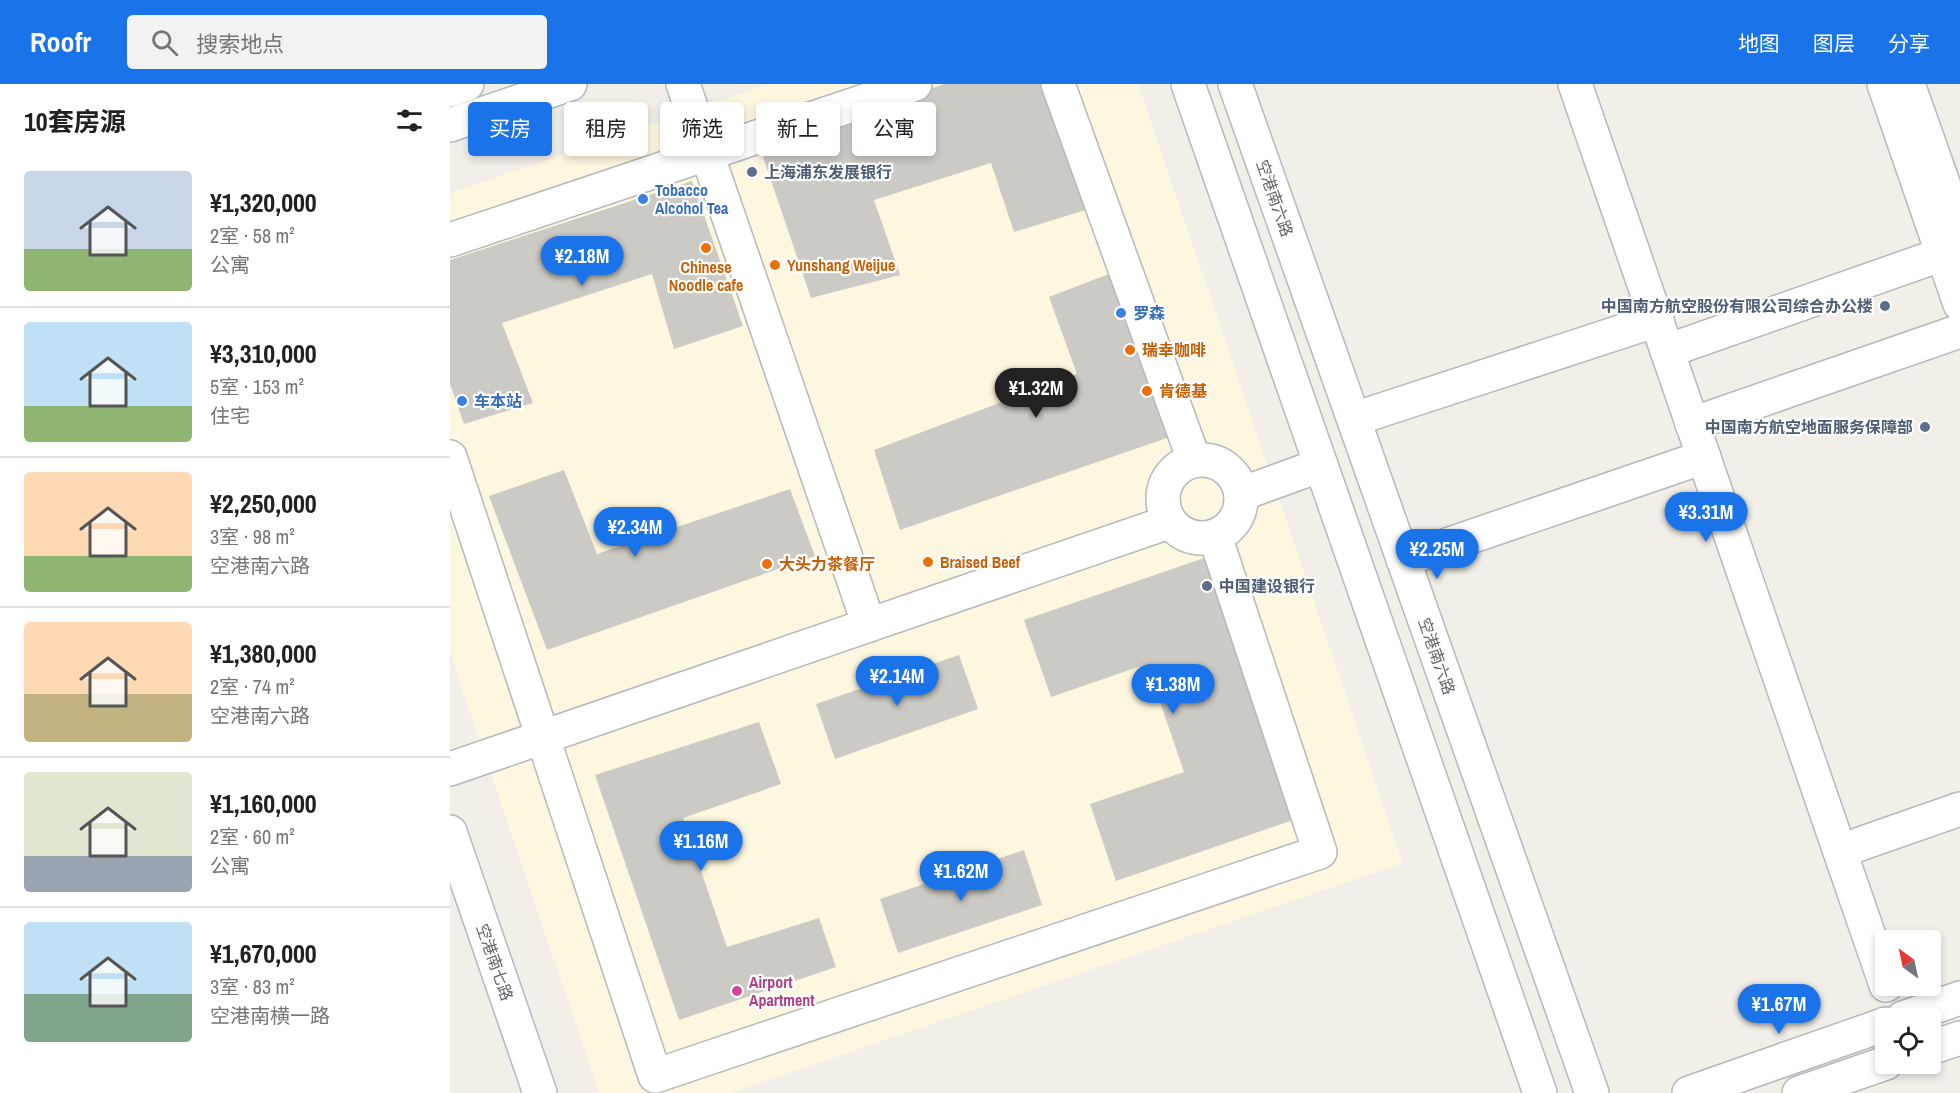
<!DOCTYPE html>
<html lang="zh">
<head>
<meta charset="utf-8">
<style>
  :root { --surface:#fff; --page:#f2f2f2; --text:#202124; --muted:#757577; --line:#e0e0e0; --accent:#1a73e8 }
  body { margin:0; font-family:"Archivo Narrow","Noto Sans SC",sans-serif; background:var(--page); color:var(--text); height:100vh; display:flex; flex-direction:column; font-size:22px; white-space:nowrap }
  * { box-sizing:border-box; margin:0 }
  p { font-size:20px; color:var(--muted) }
  .icon { flex:none; width:33px; height:33px; fill:none; stroke:currentColor; stroke-width:2; stroke-linecap:round; stroke-linejoin:round }
  .map { position:relative; flex:1; overflow:hidden }
  .sheet { display:flex; flex-direction:column; background:var(--surface); width:450px }
  .sheet>* { flex:none }
  .guide { position:absolute; left:18px; top:18px; width:570px; height:54px; display:flex; gap:12px }
  .needle { width:39px; rotate:327deg }
  .controls { position:absolute; left:1425px; top:846px; display:grid; gap:12px }
  .controls a { display:grid; place-items:center; width:66px; height:66px; border-radius:6px; background:var(--surface); box-shadow:0 3px 9px #0003; font-size:30px }
  .price { position:absolute; translate:-50% -51px; padding:0 14px; border-radius:21px; background:var(--accent); color:#fff; font-size:20px; line-height:39px; filter:drop-shadow(0 2px 3px #0008) }
  .price::after { content:''; position:absolute; left:50%; top:36px; width:18px; height:14px; margin-left:-9px; background:inherit; clip-path:polygon(0 0,100% 0,50% 100%) }
  .price.selected { background:#222; color:#fff }
  ul { padding:0; list-style:none }
  li { display:flex; align-items:center; gap:18px; height:150px; padding:0 24px }
  li+li { border-top:2px solid var(--line) }
  li span { display:grid; place-items:center; flex:none; width:168px; height:120px; border-radius:6px; color:#555 }
  li>.icon { margin-inline-start:auto }
  span .icon { width:72px; height:72px; fill:#fffc; stroke-width:1 }
  li b { font-size:26px }
  h2 { display:flex; justify-content:space-between; align-items:center; height:72px; padding:0 24px; font-size:26px }
  .tag { padding:0 21px; border-radius:6px; background:var(--surface); box-shadow:0 3px 9px #0003; font-size:21px; line-height:54px }
  .tag.selected { background:var(--accent); color:#fff }
  header { display:flex; align-items:center; gap:36px; box-sizing:border-box; height:84px; padding:0 30px; background:var(--accent); color:#fff }
  header strong { font-size:28px }
  nav { display:flex; gap:33px; margin-inline-start:auto; font-size:21px }
  .search { width:420px; height:54px; background:var(--page); display:flex; align-items:center; gap:15px; box-sizing:border-box; padding:0 21px; border-radius:6px; color:var(--muted); font-size:22px }
  main { display:flex; flex:1; min-height:0 }
  .map>svg:first-child { display:block }
</style>
</head>
<body>
<header>
<strong>Roofr</strong>
<div class="search"><svg class="icon" aria-label="search" viewBox="0 0 24 24"><circle cx="10" cy="10" r="6"/><path d="M15 15l6 6"/></svg>搜索地点</div>
<nav><a>地图</a><a>图层</a><a>分享</a></nav>
</header>
<main>
<section class="sheet">
<h2>10套房源<svg class="icon" aria-label="filters" viewBox="0 0 24 24"><path d="M4 7h16M4 17h16"/><circle cx="9" cy="7" r="2"/><circle cx="15" cy="17" r="2"/></svg></h2>
<ul>
<li><span style="background:linear-gradient(#c9d6e8 65%,#8fb573 0)"><svg class="icon" aria-label="home" viewBox="0 0 24 24"><path d="M3 11l9-7 9 7M6 9v11h12V9"/></svg></span><div><b>¥1,320,000</b><p>2室 · 58 m²</p><p>公寓</p></div></li>
<li><span style="background:linear-gradient(#bfe0f5 70%,#8fb573 0)"><svg class="icon" aria-label="home" viewBox="0 0 24 24"><path d="M3 11l9-7 9 7M6 9v11h12V9"/></svg></span><div><b>¥3,310,000</b><p>5室 · 153 m²</p><p>住宅</p></div></li>
<li><span style="background:linear-gradient(#ffd9b3 70%,#8fb573 0)"><svg class="icon" aria-label="home" viewBox="0 0 24 24"><path d="M3 11l9-7 9 7M6 9v11h12V9"/></svg></span><div><b>¥2,250,000</b><p>3室 · 98 m²</p><p>空港南六路</p></div></li>
<li><span style="background:linear-gradient(#ffd9b3 60%,#c2b280 0)"><svg class="icon" aria-label="home" viewBox="0 0 24 24"><path d="M3 11l9-7 9 7M6 9v11h12V9"/></svg></span><div><b>¥1,380,000</b><p>2室 · 74 m²</p><p>空港南六路</p></div></li>
<li><span style="background:linear-gradient(#dfe7d0 70%,#9aa5b1 0)"><svg class="icon" aria-label="home" viewBox="0 0 24 24"><path d="M3 11l9-7 9 7M6 9v11h12V9"/></svg></span><div><b>¥1,160,000</b><p>2室 · 60 m²</p><p>公寓</p></div></li>
<li><span style="background:linear-gradient(#bfe0f5 60%,#7fa58c 0)"><svg class="icon" aria-label="home" viewBox="0 0 24 24"><path d="M3 11l9-7 9 7M6 9v11h12V9"/></svg></span><div><b>¥1,670,000</b><p>3室 · 83 m²</p><p>空港南横一路</p></div></li>
</ul>
</section>
<div class="map">
<svg width="1510" height="1009" viewBox="0 0 1510 1009">
  <rect width="100%" height="100%" fill="#f1efe8"/>
  <!-- commercial -->
  <path fill="#fef7e0" d="M319,0H688L953,779L280,1009H149L0,569V109Z"/>
  <!-- building -->
  <g fill="#cccac5">
    <path d="M494,0H598L645,123L564,148L541,79L424,116L450,191L361,214L310,64Z"/>
    <path d="M242,97L293,242L224,265L202,190L52,239L83,319L14,340L0,300V176Z"/>
    <path d="M664,188L720,353L450,446L424,366L627,290L599,213Z"/>
    <path d="M114,386L147,470L340,405L365,472L97,566L39,412Z"/>
    <path d="M757,473L846,735L666,797L640,720L734,688L697,580L601,613L574,536Z"/>
    <path d="M509,571L528,625L385,675L366,620Z"/>
    <path d="M309,638L331,700L233,734L277,863L369,834L386,883L229,936L145,691Z"/>
    <path d="M574,766L592,821L448,869L430,815Z"/>
  </g>
  <g fill="none" stroke-linecap="round" stroke-linejoin="round">
    <!-- minor casing -->
    <g stroke="#b5b8bc" stroke-width="36">
      <g id="minor">
        <path d="M233,0L419,541"/>
        <path d="M608,0L744,376"/>
        <path d="M738,0L1090,1009"/>
        <path d="M785,0L1142,1009"/>
        <path d="M1125,0L1436,901"/>
        <path d="M1434,0L1510,220"/>
        <path d="M1458,0L1510,147"/>
        <path d="M0,6L17,0"/>
        <path d="M0,41L120,0"/>
        <path d="M0,156L465,0"/>
        <path d="M1217,267L1510,164"/>
        <path d="M904,335L1207,236"/>
        <path d="M1242,340L1510,247"/>
        <path d="M0,373L205,992L870,768L765,452"/>
        <circle cx="752" cy="415" r="39"/>
        <path d="M791,410L871,381"/>
        <path d="M953,476L1254,373"/>
        <path d="M0,685L719,438"/>
        <path d="M0,748L90,1009"/>
        <path d="M1390,767L1510,725"/>
        <path d="M1453,934L1510,914"/>
        <path d="M1480,964L1510,954"/>
        <path d="M1239,1009L1436,940"/>
        <path d="M1349,1009L1436,979"/>
      </g>
    </g>
    <!-- minor -->
    <use href="#minor" stroke="#fff" stroke-width="33"/>
  </g>
  <!-- markers -->
  <g fill="#5c6f8a" stroke="#fff" stroke-width="2">
    <circle cx="302" cy="88" r="6"/>
    <circle cx="1435" cy="222" r="6"/>
    <circle cx="1475" cy="343" r="6"/>
    <circle cx="757" cy="502" r="6"/>
  </g>
  <g fill="#3f7fe0" stroke="#fff" stroke-width="2">
    <circle cx="193" cy="115" r="6"/>
    <circle cx="671" cy="229" r="6"/>
    <circle cx="12" cy="317" r="6"/>
  </g>
  <g fill="#e8710a" stroke="#fff" stroke-width="2">
    <circle cx="256" cy="164" r="6"/>
    <circle cx="325" cy="181" r="6"/>
    <circle cx="680" cy="266" r="6"/>
    <circle cx="697" cy="307" r="6"/>
    <circle cx="478" cy="478" r="6"/>
    <circle cx="317" cy="480" r="6"/>
  </g>
  <circle fill="#d1479c" stroke="#fff" stroke-width="2" cx="287" cy="907" r="6"/>
  <g text-anchor="middle" dominant-baseline="central" stroke-width="4.5" stroke-linejoin="round" paint-order="stroke">
    <!-- service labels -->
    <g font-size="16" font-weight="bold" fill="#4e5e75" stroke="#fff" text-anchor="start">
      <text x="314" y="88">上海浦东发展银行</text>
      <text x="1423" y="222" text-anchor="end">中国南方航空股份有限公司综合办公楼</text>
      <text x="1463" y="343" text-anchor="end">中国南方航空地面服务保障部</text>
      <text x="769" y="502">中国建设银行</text>
    </g>
    <!-- shop labels -->
    <g font-size="16" font-weight="bold" fill="#366cbe" stroke="#fff" text-anchor="start">
      <text x="205" y="106">Tobacco<tspan x="205" dy="18">Alcohol Tea</tspan></text>
      <text x="683" y="229">罗森</text>
      <text x="24" y="317">车本站</text>
    </g>
    <!-- street labels -->
    <g font-size="16" fill="#5f6368" stroke="#fff">
      <text transform="translate(825 114) rotate(71)">空港南六路</text>
      <text transform="translate(987 572) rotate(71)">空港南六路</text>
      <text transform="translate(45 878) rotate(71)">空港南七路</text>
    </g>
    <!-- food labels -->
    <g font-size="16" font-weight="bold" fill="#c56008" stroke="#fff" text-anchor="start">
      <text x="337" y="181">Yunshang Weijue</text>
      <text x="256" y="183" text-anchor="middle">Chinese<tspan x="256" dy="18">Noodle cafe</tspan></text>
      <text x="692" y="266">瑞幸咖啡</text>
      <text x="709" y="307">肯德基</text>
      <text x="490" y="478">Braised Beef</text>
      <text x="329" y="480">大头力茶餐厅</text>
    </g>
    <!-- hotel labels -->
    <g font-size="16" font-weight="bold" fill="#b23c85" stroke="#fff" text-anchor="start">
      <text x="299" y="898">Airport<tspan x="299" dy="18">Apartment</tspan></text>
    </g>
  </g>
</svg>
<div class="controls">
<a><svg class="needle" viewBox="-14 -14 28 28"><path d="M0-13l5 13h-10z" fill="#e53935"/><path d="M0 13l5-13h-10z" fill="#757577"/></svg></a>
<a><svg class="icon" aria-label="locate" viewBox="0 0 24 24"><circle cx="12" cy="12" r="6"/><path d="M12 2v4M12 18v4M2 12h4M18 12h4"/></svg></a>
</div>
<b class="price" style="left:132px;top:203px">¥2.18M</b>
<b class="price selected" style="left:586px;top:335px">¥1.32M</b>
<b class="price" style="left:1256px;top:459px">¥3.31M</b>
<b class="price" style="left:185px;top:474px">¥2.34M</b>
<b class="price" style="left:987px;top:496px">¥2.25M</b>
<b class="price" style="left:447px;top:623px">¥2.14M</b>
<b class="price" style="left:723px;top:631px">¥1.38M</b>
<b class="price" style="left:251px;top:788px">¥1.16M</b>
<b class="price" style="left:511px;top:818px">¥1.62M</b>
<b class="price" style="left:1329px;top:951px">¥1.67M</b>
<div class="guide">
<a class="tag selected">买房</a>
<a class="tag">租房</a>
<a class="tag">筛选</a>
<a class="tag">新上</a>
<a class="tag">公寓</a>
</div>
</div>
</main>
</body>
</html>
